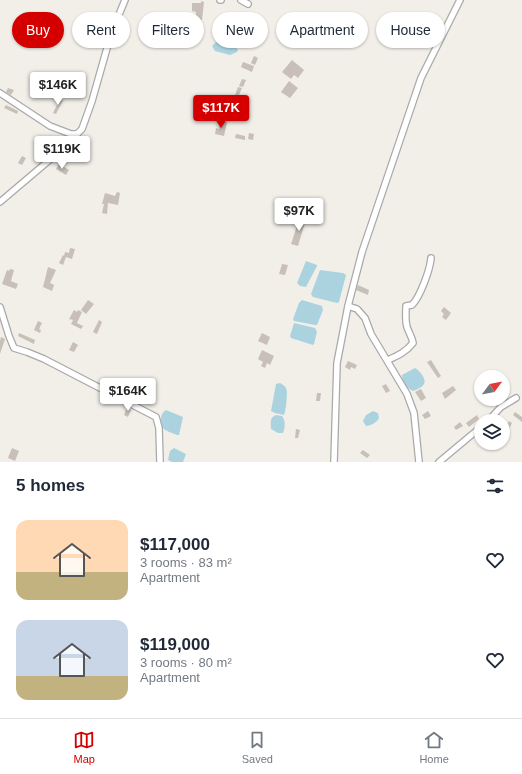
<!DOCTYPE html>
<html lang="en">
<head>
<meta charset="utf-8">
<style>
  :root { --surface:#fff; --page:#f2f2f3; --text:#1f2937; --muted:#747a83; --line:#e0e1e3; --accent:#d40000 }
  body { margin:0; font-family:Helvetica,sans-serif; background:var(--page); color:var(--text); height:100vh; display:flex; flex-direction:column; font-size:15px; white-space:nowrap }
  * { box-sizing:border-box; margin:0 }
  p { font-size:13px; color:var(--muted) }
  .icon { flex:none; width:22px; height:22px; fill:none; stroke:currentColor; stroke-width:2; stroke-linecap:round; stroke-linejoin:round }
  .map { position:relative; height:462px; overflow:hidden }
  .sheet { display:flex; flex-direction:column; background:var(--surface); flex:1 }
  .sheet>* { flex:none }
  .top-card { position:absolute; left:12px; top:12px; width:498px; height:36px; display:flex; gap:8px }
  .needle { width:26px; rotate:58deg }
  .tools { position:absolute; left:474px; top:370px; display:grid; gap:8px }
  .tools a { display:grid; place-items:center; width:36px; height:36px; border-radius:50%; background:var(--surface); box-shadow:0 1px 3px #0004; font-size:20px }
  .price { position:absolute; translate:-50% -34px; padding:0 9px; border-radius:4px; background:#fff; color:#222; font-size:13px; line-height:26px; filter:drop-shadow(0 1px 2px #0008) }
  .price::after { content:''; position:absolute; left:50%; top:24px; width:12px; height:9px; margin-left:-6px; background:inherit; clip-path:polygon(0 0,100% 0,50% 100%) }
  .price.current { background:var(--accent); color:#fff }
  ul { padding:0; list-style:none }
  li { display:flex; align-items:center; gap:12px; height:100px; padding:0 16px }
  li span { display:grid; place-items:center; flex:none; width:112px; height:80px; border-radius:12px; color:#555 }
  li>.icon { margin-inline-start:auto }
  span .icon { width:48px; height:48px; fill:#fffc; stroke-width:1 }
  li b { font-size:17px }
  h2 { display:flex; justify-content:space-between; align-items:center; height:48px; padding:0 16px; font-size:17px }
  .tag { padding:0 14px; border-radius:18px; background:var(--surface); box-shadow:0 1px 3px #0004; font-size:14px; line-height:36px }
  .tag.current { background:var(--accent); color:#fff }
  .menu { display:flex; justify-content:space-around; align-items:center; height:56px; border-top:1px solid var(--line); background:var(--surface); font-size:11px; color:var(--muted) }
  .menu a { display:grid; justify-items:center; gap:2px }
  .menu .current { color:var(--accent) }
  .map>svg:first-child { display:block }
</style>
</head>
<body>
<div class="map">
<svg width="522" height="462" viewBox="0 0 522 462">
  <rect width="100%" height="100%" fill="#f2efe9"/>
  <!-- water -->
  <g fill="#aad3df">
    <path d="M216,42L229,44L235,46L238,50L237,52L230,55L215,51L212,46Z"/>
    <path d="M306,261L317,265V266L306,287L300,286L297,283Z"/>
    <path d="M320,270L343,273L346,275L339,302L337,303L313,297L311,294Z"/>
    <path d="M302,300L322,306L323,310L317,325H315L294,321L293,319L299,303Z"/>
    <path d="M294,323L315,328L317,332L314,344L313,345L291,338L290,336Z"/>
    <path d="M415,368C419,370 427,379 424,384C423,387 416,390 413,391C406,388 402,382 402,375Z"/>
    <path d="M280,383C282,384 285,386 286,388C288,392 286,410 284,415L275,413L271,411L276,384Z"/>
    <path d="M166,410L183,417L179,435H177C168,431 158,430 161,418C162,414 162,413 166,410Z"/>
    <path d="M373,411L378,413L379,418C377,422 371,426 366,426L363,421L366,415Z"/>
    <path d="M276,415L282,416C286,421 285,428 283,433H278L271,429C271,423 269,418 276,415Z"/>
    <path d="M174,448L186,454L183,462H172L168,460L170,451Z"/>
  </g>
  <!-- building -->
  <g fill="#c7bfb8">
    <path d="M201,1L204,2L202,20L196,19V12L192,11V3H201Z"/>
    <path d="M86,19L109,28L107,33L84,25Z"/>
    <path d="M92,35L95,39L90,44L86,40Z"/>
    <path d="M254,56L258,58L255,65L251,63Z"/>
    <path d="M292,60L304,70L298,78L294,75L291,79L282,72Z"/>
    <path d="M243,62L254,66L252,72L241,67Z"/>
    <path d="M242,79L246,80L243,87L239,86Z"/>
    <path d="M289,81L298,88L290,98L281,92Z"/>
    <path d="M238,87L242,88L235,104L232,103Z"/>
    <path d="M8,88L14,90L11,95L6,92Z"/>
    <path d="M60,99L63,100L56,114L53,113Z"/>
    <path d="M231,104L234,105L231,115L227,113Z"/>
    <path d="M6,105L18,111L17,114L4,108Z"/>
    <path d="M220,121L227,122L224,136L215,134L216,128L219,129Z"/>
    <path d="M249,133L254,134L253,140L248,139Z"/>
    <path d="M236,134L245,136V140L235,138Z"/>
    <path d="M22,156L26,158L22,165L18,163Z"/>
    <path d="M59,164L69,170L66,175L56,169Z"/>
    <path d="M117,192L120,193L118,205L108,203L107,214L102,213L104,204H102L105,193L115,196Z"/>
    <path d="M300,217L306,219L298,246L291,244Z"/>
    <path d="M70,248L75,249L72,259L66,257L63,265L59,263L63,255L64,256L65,252L69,253Z"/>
    <path d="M282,264L288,265L285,275L279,274Z"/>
    <path d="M48,267L56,270L50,283L54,285L52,291L43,287Z"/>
    <path d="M10,269L14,270L11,281L18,284L16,289L2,284L7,270L9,271Z"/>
    <path d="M358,285L369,290L368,295L356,290Z"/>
    <path d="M88,300L94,304L86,314L81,310Z"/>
    <path d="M444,307L451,313L446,320L442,317L444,314L441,311Z"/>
    <path d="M74,310L77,312L78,310L82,312L77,323L83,326L81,329L71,324L73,320L69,319Z"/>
    <path d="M99,320L102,322L97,334L93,332Z"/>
    <path d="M38,321L42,323L39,329L41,330L40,333L34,330Z"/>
    <path d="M19,333L35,340L34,344L18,336Z"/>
    <path d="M262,333L270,337L267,345L258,341Z"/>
    <path d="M1,337L5,339L0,354V341Z"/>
    <path d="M73,342L78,345L74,352L69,350Z"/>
    <path d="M262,350L274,356L270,365L267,363L265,368L261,366L263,362L258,359Z"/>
    <path d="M431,360L441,376L438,378L427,362Z"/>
    <path d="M348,361L357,365L355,369L351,367L350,370L345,367Z"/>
    <path d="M386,384L390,391L386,393L382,386Z"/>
    <path d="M453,386L456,390L445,399L442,393Z"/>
    <path d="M421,389L426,398L421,401L415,392Z"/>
    <path d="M317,393H321L320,401H316Z"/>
    <path d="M127,408L131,410L128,417L124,415Z"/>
    <path d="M428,411L431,416L425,419L422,415Z"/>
    <path d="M515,412L522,417V422L513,415Z"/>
    <path d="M477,415L479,419L469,427L466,423Z"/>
    <path d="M509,421L512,423L507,433L503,431Z"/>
    <path d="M460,422L463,426L456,430L454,427Z"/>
    <path d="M296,429L300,430L298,438H295Z"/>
    <path d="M12,448L19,451L15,461L8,458Z"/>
    <path d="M363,450L370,455L367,458L360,453Z"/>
  </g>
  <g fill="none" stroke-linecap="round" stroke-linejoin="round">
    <!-- minor casing -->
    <g stroke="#a9a9a9" stroke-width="8">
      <g id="minor">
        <path d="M220,0H221"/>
        <path d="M241,0L248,4"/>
        <path d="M0,93L50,126L71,134H77L82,129L92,101L111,34L125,0"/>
        <path d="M0,202L72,141L77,134"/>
        <path d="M348,306L357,309L365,318L371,334L407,394L414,413L419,462"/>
        <path d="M0,307L9,336L14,348L27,352L44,359L156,417L159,428L160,462"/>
        <path d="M388,360C397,356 406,352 413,343C412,337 409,333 407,327C405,320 406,313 406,306L412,305C420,297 430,270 431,258"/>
        <path d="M488,421L501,407L516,398"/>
        <path d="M334,462L337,363L348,306L362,252L421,78L460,0"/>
        <path d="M439,462L481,427"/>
      </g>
    </g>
    <!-- minor -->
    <use href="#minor" stroke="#fff" stroke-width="5.5"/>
  </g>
</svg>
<div class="tools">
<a><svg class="needle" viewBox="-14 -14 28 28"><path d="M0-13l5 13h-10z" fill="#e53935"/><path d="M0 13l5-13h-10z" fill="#747a83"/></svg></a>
<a><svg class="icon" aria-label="layers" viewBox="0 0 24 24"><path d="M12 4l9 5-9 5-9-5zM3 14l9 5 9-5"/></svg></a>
</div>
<b class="price" style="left:58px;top:106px">$146K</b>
<b class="price current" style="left:221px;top:129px">$117K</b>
<b class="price" style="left:62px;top:170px">$119K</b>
<b class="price" style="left:299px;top:232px">$97K</b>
<b class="price" style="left:128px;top:412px">$164K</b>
<div class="top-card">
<a class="tag current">Buy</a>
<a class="tag">Rent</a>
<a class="tag">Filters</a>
<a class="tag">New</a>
<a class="tag">Apartment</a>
<a class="tag">House</a>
</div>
</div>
<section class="sheet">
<h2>5 homes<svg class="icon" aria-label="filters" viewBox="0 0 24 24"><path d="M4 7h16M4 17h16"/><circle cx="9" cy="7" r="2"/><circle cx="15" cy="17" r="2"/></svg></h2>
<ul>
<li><span style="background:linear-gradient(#ffd9b3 65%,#c2b280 0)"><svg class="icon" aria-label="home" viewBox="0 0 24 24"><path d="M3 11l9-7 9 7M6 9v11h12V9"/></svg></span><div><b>$117,000</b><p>3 rooms · 83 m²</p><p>Apartment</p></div><svg class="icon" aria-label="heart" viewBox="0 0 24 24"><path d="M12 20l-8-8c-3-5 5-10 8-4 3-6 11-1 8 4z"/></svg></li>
<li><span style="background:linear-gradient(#c9d6e8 70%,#c2b280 0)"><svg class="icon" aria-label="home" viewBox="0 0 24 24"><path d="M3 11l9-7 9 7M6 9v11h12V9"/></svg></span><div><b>$119,000</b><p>3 rooms · 80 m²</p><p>Apartment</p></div><svg class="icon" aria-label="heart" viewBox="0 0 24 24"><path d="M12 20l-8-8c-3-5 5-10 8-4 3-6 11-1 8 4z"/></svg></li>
</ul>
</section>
<nav class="menu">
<a class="current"><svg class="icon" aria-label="map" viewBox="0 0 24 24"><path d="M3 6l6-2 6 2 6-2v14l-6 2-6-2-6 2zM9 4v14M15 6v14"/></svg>Map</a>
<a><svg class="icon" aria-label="saved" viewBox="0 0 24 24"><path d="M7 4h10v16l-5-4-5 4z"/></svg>Saved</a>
<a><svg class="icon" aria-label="home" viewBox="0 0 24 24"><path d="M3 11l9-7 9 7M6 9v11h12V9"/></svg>Home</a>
</nav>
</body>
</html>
